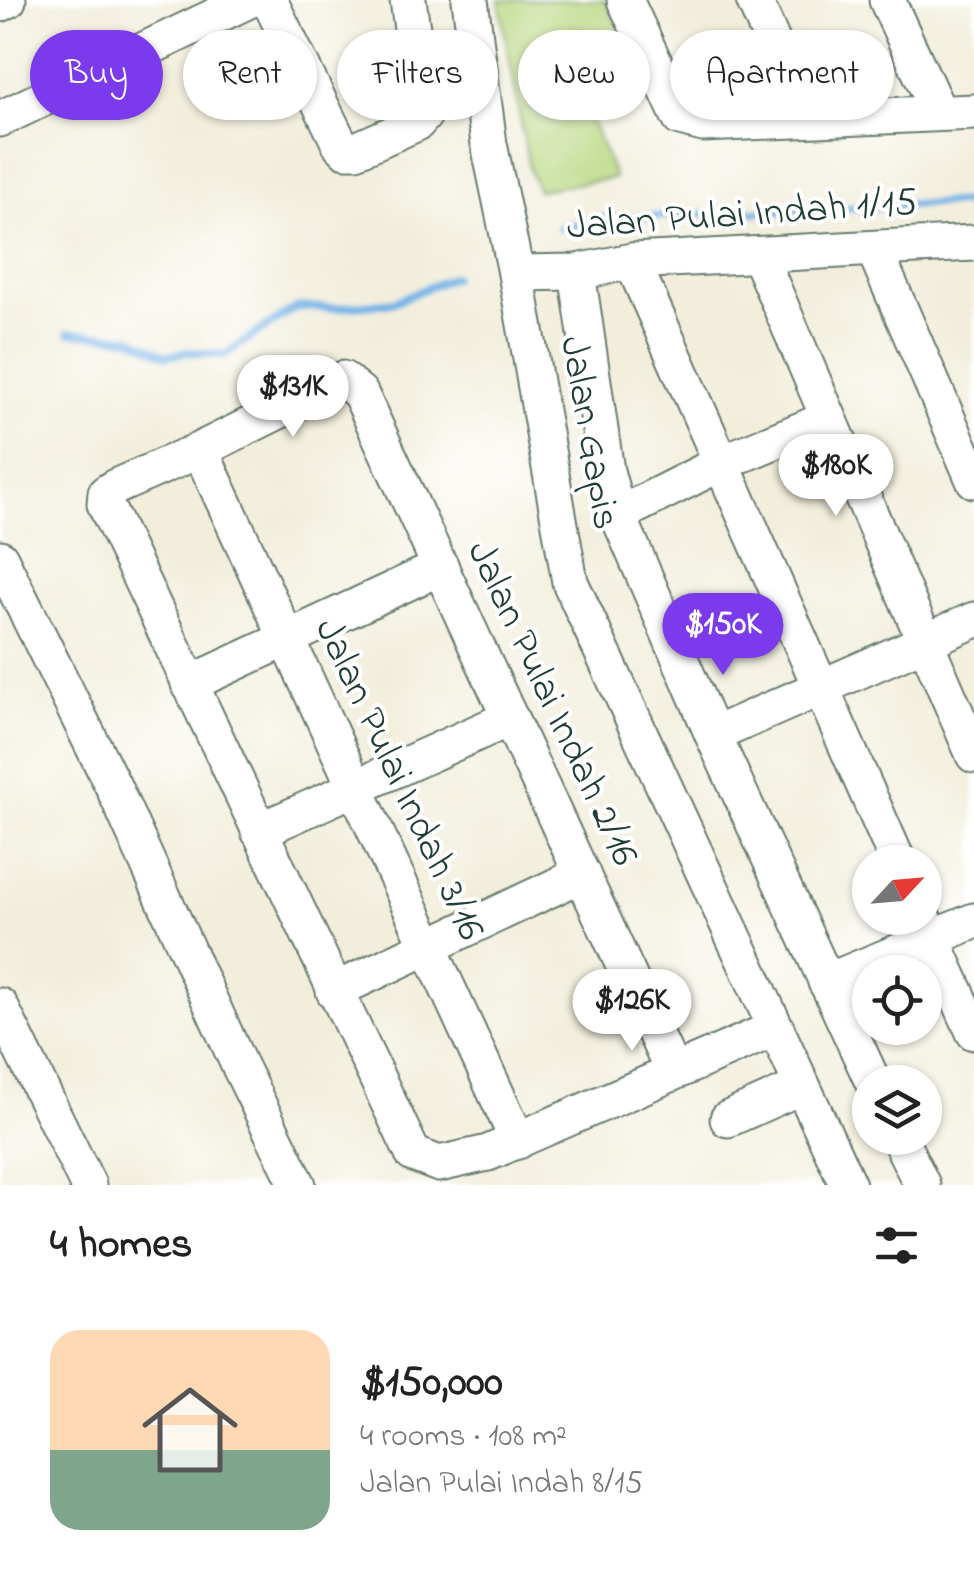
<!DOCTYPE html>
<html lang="en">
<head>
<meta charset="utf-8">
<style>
  :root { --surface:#fff; --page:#f2f2f2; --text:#222; --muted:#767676; --accent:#7c3aed }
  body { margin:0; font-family:"Indie Flower",sans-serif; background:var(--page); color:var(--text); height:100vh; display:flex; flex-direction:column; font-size:38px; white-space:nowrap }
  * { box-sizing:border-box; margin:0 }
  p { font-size:32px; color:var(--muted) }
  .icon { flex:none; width:55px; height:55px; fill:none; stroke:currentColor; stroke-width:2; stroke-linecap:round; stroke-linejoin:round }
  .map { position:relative; height:1185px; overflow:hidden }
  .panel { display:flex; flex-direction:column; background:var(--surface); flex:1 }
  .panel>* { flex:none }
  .hud { position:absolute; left:30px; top:30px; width:915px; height:90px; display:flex; gap:20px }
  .needle { width:65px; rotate:64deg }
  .controls { position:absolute; left:852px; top:845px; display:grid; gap:20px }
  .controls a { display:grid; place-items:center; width:90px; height:90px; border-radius:50%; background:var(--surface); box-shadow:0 2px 8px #0004; font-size:50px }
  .price { position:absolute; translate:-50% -85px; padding:0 22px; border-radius:35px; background:#fff; color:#222; font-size:32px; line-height:65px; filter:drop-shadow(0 2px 5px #0008) }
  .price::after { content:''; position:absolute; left:50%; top:60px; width:30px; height:22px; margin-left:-15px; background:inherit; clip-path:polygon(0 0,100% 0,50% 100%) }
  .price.active { background:var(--accent); color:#fff }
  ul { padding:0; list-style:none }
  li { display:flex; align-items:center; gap:30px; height:250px; padding:0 50px }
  li span { display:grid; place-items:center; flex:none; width:280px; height:200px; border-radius:30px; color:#555 }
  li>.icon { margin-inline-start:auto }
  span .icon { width:120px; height:120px; fill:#fffc; stroke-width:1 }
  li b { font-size:42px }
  h2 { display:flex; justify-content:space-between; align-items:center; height:120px; padding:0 50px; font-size:42px }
  .chip { padding:0 35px; border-radius:45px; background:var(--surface); box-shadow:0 2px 8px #0004; font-size:35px; line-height:90px }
  .chip.active { background:var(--accent); color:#fff }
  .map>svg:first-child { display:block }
</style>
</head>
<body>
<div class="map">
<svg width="974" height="1185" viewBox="0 0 974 1185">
  <rect width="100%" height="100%" fill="#fff"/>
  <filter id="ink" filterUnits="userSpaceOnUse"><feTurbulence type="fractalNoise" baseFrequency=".01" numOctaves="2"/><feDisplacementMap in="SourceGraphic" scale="20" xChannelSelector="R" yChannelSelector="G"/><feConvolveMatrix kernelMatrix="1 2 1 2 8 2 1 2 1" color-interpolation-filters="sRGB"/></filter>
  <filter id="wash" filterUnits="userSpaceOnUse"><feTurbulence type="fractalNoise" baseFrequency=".0048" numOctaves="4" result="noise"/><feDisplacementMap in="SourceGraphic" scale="40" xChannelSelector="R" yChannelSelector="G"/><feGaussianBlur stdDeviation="2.25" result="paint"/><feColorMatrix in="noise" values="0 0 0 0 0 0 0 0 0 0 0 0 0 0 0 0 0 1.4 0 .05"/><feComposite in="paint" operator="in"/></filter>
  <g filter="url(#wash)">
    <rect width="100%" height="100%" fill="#f2eedb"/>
    <!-- green -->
    <path fill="#b7d67d" stroke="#6b8a58" stroke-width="2.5" d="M499,0H605L635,67L581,97L615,178L538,190L529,169Z"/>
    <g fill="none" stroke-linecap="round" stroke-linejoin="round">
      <!-- stream -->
      <g stroke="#71b1e5" stroke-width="8">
        <path d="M560,228L601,219L974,202"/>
        <path d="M69,333L132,338L167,356L188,352L224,355L297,307L335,308L394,302L453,277"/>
      </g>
    </g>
  </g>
  <g filter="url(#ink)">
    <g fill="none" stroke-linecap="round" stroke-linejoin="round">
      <!-- minor casing -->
      <g stroke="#697b6e" stroke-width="39">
        <g id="minor">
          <path d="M269,0L340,144L346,150H356L417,123L424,115L408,0"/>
          <path d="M470,0L489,144L516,273L570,582L848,1185"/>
          <path d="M625,0L680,118L703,124L974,112"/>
          <path d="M754,0L806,118"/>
          <path d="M887,0L939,113"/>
          <path d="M0,4L8,0"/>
          <path d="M0,119L249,0"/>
          <path d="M874,249L974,480"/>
          <path d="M759,256L974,755"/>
          <path d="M632,261L898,862"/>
          <path d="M577,272L606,471L618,515L713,735L873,1082"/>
          <path d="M516,273L577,272L632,261L974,243"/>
          <path d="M202,449L115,487L106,493L105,504L413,1154L439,1164L488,1153L776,1028"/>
          <path d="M618,515L721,463L828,419"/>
          <path d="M0,558L113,786L238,1063L298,1185"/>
          <path d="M189,684L441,567"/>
          <path d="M713,735L974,620"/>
          <path d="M259,831L510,718"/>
          <path d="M923,918L974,1032"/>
          <path d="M826,982L974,921"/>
          <path d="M334,991L582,874"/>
          <path d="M0,1006L88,1185"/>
          <path d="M728,1119L802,1086"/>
          <path d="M899,1138L922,1185"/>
          <path d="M518,1141L202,454L204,448L343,379L360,393L673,1072"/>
        </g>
      </g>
      <!-- minor -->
      <use href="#minor" stroke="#fff" stroke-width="35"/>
    </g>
  </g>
  <g text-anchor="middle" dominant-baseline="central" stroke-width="8" stroke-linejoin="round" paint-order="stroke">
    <!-- street labels -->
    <g font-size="40" fill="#1f3d34" stroke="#fff">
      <text transform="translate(742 216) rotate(-4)">Jalan Pulai Indah 1/15</text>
      <text transform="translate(588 433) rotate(80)">Jalan Gapis</text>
      <text transform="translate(551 704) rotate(65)">Jalan Pulai Indah 2/16</text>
      <text transform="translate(398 780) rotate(65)">Jalan Pulai Indah 3/16</text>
    </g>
  </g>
</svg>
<div class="controls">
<a><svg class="needle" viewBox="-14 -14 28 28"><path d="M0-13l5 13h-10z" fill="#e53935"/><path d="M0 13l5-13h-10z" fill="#767676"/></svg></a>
<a><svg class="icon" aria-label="locate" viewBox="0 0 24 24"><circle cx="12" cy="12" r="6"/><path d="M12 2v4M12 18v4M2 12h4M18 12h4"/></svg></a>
<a><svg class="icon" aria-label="layers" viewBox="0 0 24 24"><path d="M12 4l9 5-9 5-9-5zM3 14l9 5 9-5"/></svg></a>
</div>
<b class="price" style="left:293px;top:440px">$131K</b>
<b class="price" style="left:836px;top:519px">$180K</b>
<b class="price active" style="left:723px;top:678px">$150K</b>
<b class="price" style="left:632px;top:1054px">$126K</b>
<div class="hud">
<a class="chip active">Buy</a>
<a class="chip">Rent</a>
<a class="chip">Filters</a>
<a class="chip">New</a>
<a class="chip">Apartment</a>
</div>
</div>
<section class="panel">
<h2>4 homes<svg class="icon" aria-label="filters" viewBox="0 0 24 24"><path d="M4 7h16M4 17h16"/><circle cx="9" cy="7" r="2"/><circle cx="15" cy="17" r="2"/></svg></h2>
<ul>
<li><span style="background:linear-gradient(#ffd9b3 60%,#7fa58c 0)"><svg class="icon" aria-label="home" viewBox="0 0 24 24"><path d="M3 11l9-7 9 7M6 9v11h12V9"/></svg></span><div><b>$150,000</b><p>4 rooms · 108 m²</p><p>Jalan Pulai Indah 8/15</p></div></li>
</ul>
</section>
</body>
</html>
